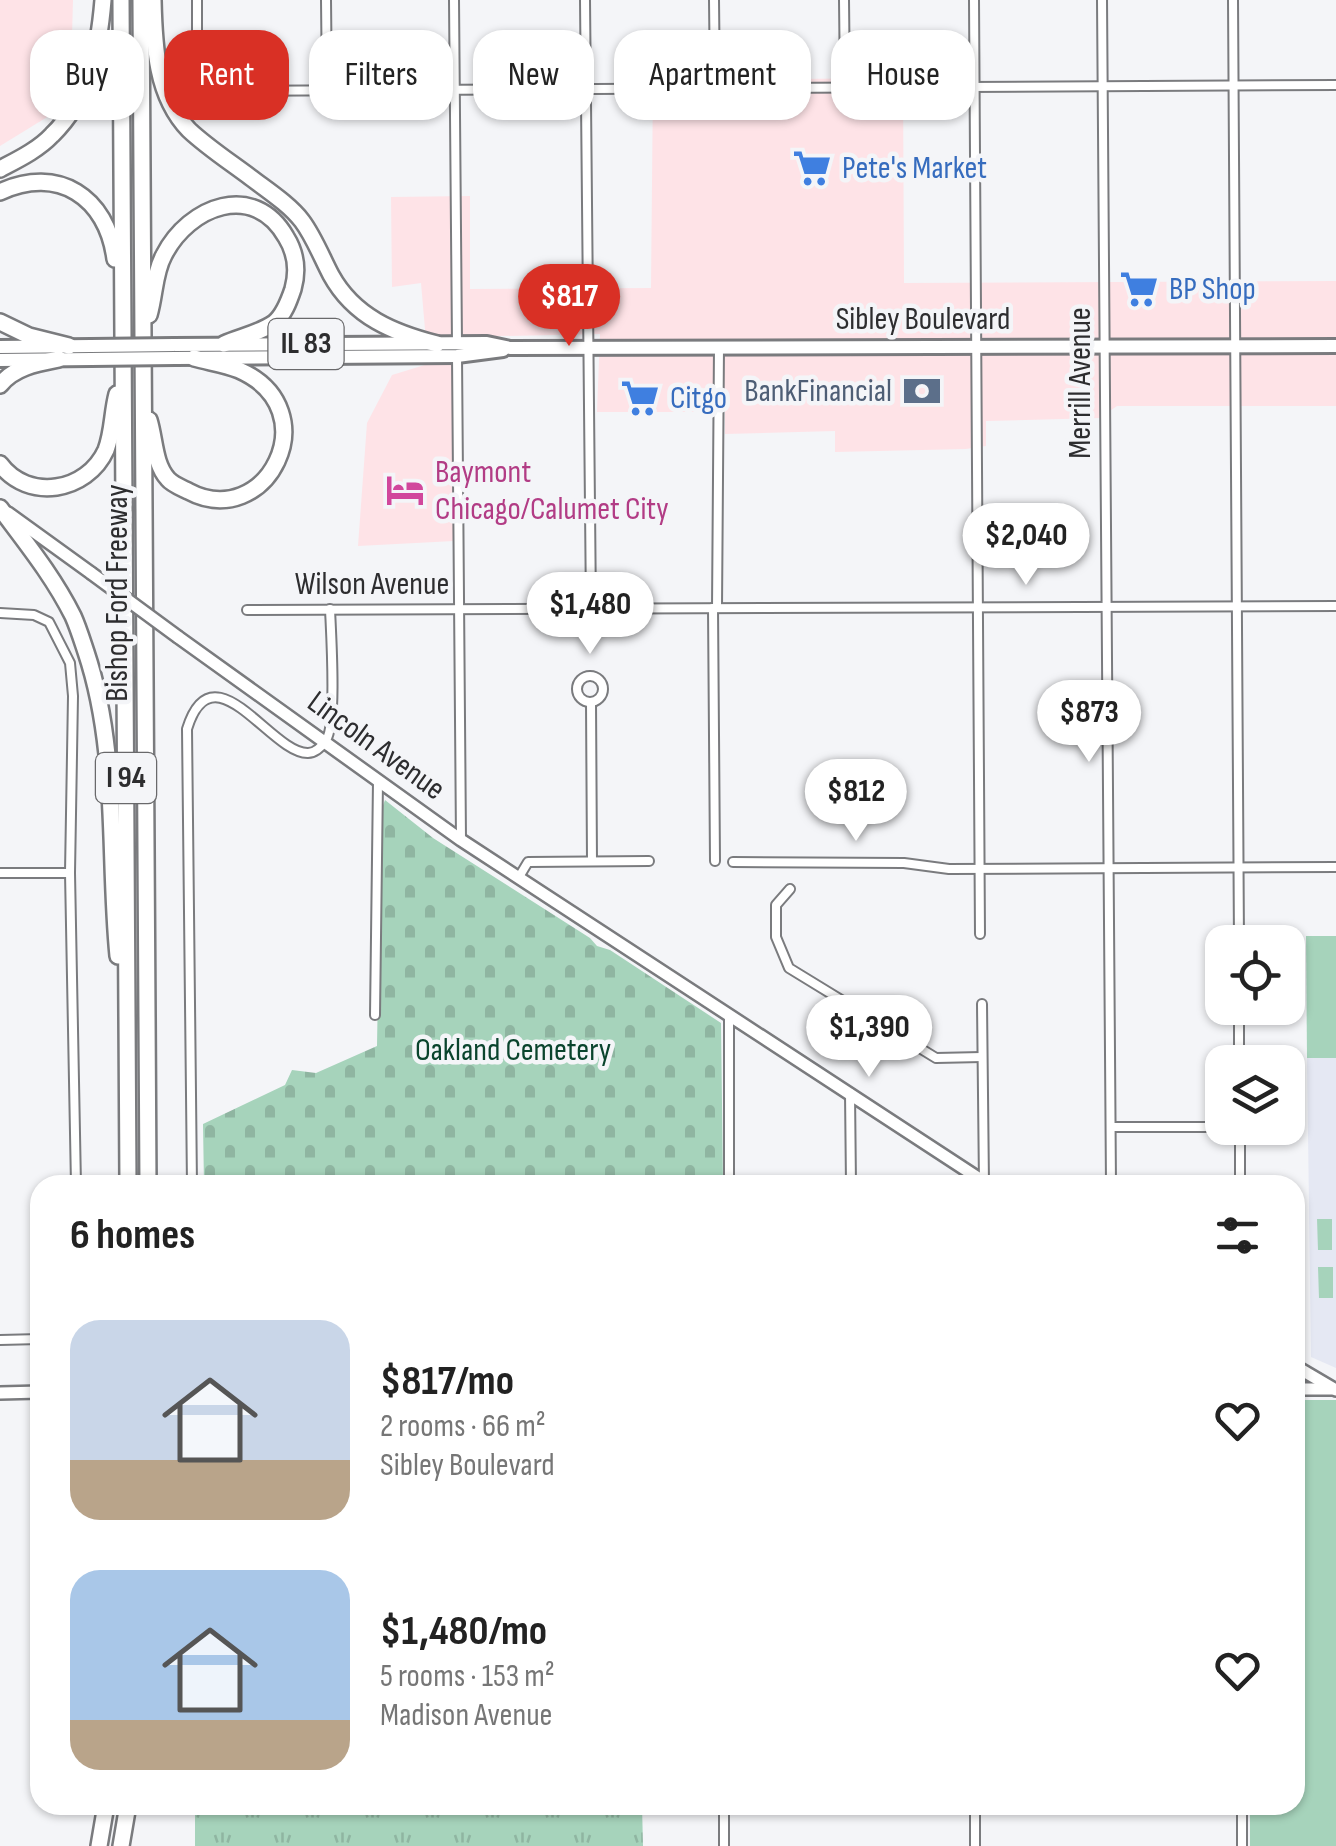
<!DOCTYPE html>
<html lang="en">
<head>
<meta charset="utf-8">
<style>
  :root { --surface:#fff; --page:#f2f2f2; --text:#222; --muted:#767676; --accent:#d93025 }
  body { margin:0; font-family:"Sofia Sans Condensed",sans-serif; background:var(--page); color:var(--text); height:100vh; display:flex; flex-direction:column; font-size:38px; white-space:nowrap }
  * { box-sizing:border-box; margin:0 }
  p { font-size:32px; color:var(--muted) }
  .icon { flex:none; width:55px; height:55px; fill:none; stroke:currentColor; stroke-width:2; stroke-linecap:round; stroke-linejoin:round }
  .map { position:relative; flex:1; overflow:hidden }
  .side { position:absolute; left:30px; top:1175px; width:1275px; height:640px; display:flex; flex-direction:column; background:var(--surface); border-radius:30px; box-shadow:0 2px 8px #0004 }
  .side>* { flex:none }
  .hud { position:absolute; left:30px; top:30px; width:1278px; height:90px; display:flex; gap:20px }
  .tools { position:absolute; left:1205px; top:925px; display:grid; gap:20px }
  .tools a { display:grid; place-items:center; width:100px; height:100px; border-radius:20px; background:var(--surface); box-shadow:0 2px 8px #0004; font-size:50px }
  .price { position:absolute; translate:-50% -85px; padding:0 22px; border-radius:35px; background:#fff; color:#222; font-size:32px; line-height:65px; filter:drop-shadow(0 2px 5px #0008) }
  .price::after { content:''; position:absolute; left:50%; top:60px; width:30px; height:22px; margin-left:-15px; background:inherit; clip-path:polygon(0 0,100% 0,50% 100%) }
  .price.current { background:var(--accent); color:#fff }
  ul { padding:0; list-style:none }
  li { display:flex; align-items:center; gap:30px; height:250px; padding:0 40px }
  li span { display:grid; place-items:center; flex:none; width:280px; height:200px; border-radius:30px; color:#555 }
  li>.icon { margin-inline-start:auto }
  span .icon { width:120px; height:120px; fill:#fffc; stroke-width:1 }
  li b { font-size:42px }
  h2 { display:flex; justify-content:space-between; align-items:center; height:120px; padding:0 40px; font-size:42px }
  .tag { padding:0 35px; border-radius:30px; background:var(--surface); box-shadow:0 2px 8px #0004; font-size:35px; line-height:90px }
  .tag.current { background:var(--accent); color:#fff }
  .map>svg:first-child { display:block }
</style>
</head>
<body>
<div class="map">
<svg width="1336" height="1846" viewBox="0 0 1336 1846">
  <defs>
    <pattern id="grass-tufts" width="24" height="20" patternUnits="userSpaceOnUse" patternTransform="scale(2.5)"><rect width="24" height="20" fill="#a6d3bb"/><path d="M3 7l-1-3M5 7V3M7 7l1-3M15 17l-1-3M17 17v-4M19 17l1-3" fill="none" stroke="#8fb5a1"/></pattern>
    <pattern id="cemetery-stones" width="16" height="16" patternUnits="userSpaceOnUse" patternTransform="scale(2.5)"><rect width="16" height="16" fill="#a6d3bb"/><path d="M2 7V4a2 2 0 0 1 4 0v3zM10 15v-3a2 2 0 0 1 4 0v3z" fill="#8fb5a1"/></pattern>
  </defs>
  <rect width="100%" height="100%" fill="#f4f5f8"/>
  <!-- commercial -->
  <g fill="#fee3e7">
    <path d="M0,0H73L71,73L57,111L0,146Z"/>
    <path d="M903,78L904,283L1336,281V406H1117L1100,418L986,421V446L966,449L835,452V431L725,434V412H597L600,334L454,337V541L358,546L367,423L392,375L428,364L421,283L392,287L391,197L470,196V289L651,288L653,80Z"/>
  </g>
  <!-- built -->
  <path fill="#e5e8f3" d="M1307,1058H1336V1368L1311,1357Z"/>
  <!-- grass -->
  <path fill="url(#grass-tufts)" d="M195,1805H642L643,1846H195Z"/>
  <!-- cemetery -->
  <path fill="url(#cemetery-stones)" d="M385,800L433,838L590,938L597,946L610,950L721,1023L723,1185H204L203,1124L285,1085L292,1070L316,1073L377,1046L381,811Z"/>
  <!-- park -->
  <g fill="#a6d3bb">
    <path d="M1306,936H1336V1058H1307Z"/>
    <path d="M1317,1219H1332V1250H1318Z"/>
    <path d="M1318,1267H1333V1298H1319Z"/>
    <path d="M1295,1400H1336V1846H1250V1805H1295Z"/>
  </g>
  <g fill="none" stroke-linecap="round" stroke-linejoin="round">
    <!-- street casing -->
    <g stroke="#7a7b7e" stroke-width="12">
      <g id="street">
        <path d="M197,0V63L203,84L217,91L1336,85"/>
        <path d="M326,0L327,90"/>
        <path d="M454,0L457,344"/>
        <path d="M585,0L591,609"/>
        <path d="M714,0L715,88"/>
        <path d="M844,0L845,87"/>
        <path d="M974,0L980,934"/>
        <path d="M1102,0L1111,1185"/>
        <path d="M1233,0L1239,942"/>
        <path d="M457,356L461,840"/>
        <path d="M713,608L715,861"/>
        <path d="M717,608L719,347"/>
        <path d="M247,610L1336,606"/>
        <path d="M0,613L34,615L49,622L70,663L73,696L70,873L76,1185"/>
        <circle cx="590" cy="689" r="13"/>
        <path d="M591,702L592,861"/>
        <path d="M733,862L904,863L949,869L1336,867"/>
        <path d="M0,873H70"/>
        <path d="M519,877L528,862L649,861"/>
        <path d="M790,889L776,905V937L789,968L936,1058L982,1057"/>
        <path d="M982,1004L984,1184"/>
        <path d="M1239,1008V1062"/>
        <path d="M375,1015L378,781"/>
        <path d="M850,1093L851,1185"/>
        <path d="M1111,1127H1222"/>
        <path d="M1240,1128V1185"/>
        <path d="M192,1185L187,729C213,645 271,754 308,753C316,753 322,746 326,740C337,725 331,633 330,609"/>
        <path d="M729,1185V1015"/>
        <path d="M0,1340L40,1339"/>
        <path d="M1242,1805V1846"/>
        <path d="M724,1846V1805"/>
        <path d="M975,1846V1805"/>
      </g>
    </g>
    <!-- secondary casing -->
    <g stroke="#7a7b7e" stroke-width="16">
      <g id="secondary">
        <path d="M8,513L91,573"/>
        <path d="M178,637L461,840L989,1185"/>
        <path d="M1295,1366L1336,1390"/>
        <path d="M1295,1389H1332"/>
        <path d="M0,1393L40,1392"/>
      </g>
    </g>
    <!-- primary casing -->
    <g stroke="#7a7b7e" stroke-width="18">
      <g id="primary">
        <path d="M174,345L487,343L510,348L1336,346"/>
        <path d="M0,347L91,346"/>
        <path d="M175,358L457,356L503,350"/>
        <path d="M0,360L91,359"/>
      </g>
    </g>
    <!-- highway casing -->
    <g stroke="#7a7b7e" stroke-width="20">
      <g id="highway">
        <path d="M121,0L128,1185"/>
        <path d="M141,0L148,1185"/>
        <path d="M153,0C154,45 156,96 189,130C207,147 230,162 250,177C267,190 289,204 302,221C314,237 322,258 331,275C354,317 394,333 437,344"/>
        <path d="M0,169C17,160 38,150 52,135C89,99 99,50 103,0"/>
        <path d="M0,192C58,165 107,197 115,259"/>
        <path d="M149,315C155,295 154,273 164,255C189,206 254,181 286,237C296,253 298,271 293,289C289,301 284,315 274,323C260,333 240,337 224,344"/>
        <path d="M0,322L29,336L69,346"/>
        <path d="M0,385C14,367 38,363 59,359"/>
        <path d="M149,420C155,439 154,464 168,479C172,484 182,488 188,491C266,533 330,410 239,370C225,364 208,362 194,358"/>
        <path d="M0,464C28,502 87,492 106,450C113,432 112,413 117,394"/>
        <path d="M0,508C26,543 53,576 73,616C78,627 82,640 86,652C119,751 108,854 118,956"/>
        <path d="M99,1846L106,1805"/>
        <path d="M121,1846L128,1805"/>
      </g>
    </g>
    <!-- street -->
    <use href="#street" stroke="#fff" stroke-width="8"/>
    <!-- secondary -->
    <use href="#secondary" stroke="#fff" stroke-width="11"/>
    <!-- primary -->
    <use href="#primary" stroke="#fff" stroke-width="12"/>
    <!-- highway -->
    <use href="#highway" stroke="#fff" stroke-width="15"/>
    <!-- secondary-bridge casing -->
    <g stroke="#7a7b7e" stroke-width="16" stroke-linecap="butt">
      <path id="secondary-bridge" d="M91,573L178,637"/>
    </g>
    <!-- primary-bridge casing -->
    <g stroke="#7a7b7e" stroke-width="18" stroke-linecap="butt">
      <g id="primary-bridge">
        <path d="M91,346L174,345"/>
        <path d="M91,359L175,358"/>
      </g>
    </g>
    <!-- secondary-bridge -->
    <use href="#secondary-bridge" stroke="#fff" stroke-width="11"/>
    <!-- primary-bridge -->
    <use href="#primary-bridge" stroke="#fff" stroke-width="12"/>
  </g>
  <!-- icons -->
  <defs>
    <g id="supermarket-bare" transform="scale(3)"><path d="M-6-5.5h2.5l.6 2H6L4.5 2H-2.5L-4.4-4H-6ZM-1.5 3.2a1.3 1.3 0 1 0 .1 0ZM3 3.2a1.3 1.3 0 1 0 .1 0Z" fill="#3f7fe0" stroke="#f4f5f8" stroke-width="2.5" paint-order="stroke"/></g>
    <g id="bank-bare" transform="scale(3)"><path d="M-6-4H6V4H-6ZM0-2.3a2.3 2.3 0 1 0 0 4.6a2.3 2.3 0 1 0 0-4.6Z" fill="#5c6f8a" stroke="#f4f5f8" stroke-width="2.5" paint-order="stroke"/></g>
    <g id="hotel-bare" transform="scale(3)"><path d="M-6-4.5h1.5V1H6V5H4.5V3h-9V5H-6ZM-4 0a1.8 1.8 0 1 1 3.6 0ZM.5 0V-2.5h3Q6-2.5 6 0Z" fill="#d1479c" stroke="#f4f5f8" stroke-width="2.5" paint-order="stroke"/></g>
  </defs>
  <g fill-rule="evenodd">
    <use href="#supermarket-bare" x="812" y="168"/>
    <use href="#supermarket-bare" x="1139" y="289"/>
    <use href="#bank-bare" x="922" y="391"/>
    <use href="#supermarket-bare" x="640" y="398"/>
    <use href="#hotel-bare" x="405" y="490"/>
  </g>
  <g text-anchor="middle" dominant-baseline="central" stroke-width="9" stroke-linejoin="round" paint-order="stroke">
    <!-- shield labels -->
    <g fill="#f4f5f8" stroke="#69696b" stroke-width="2.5">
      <rect x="268.5" y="319" width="75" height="50" rx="8"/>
      <rect x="96" y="753" width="60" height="50" rx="8"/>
    </g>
    <g font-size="30" font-weight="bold" fill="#2d2d2f">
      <text x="306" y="344">IL 83</text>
      <text x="126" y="778">I 94</text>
    </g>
    <!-- shop labels -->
    <g font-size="32" fill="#366cbe" stroke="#f4f5f8" text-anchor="start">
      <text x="842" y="168">Pete's Market</text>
      <text x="1169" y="289">BP Shop</text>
      <text x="670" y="398">Citgo</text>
    </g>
    <!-- street labels -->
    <g font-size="32" fill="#2d2d2f" stroke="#f4f5f8">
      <text x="923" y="319">Sibley Boulevard</text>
      <text transform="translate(1080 383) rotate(-90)">Merrill Avenue</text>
      <text x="372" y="584">Wilson Avenue</text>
      <text transform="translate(117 593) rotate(-90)">Bishop Ford Freeway</text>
      <text transform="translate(376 746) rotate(36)">Lincoln Avenue</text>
    </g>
    <!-- service labels -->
    <g font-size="32" fill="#4e5e75" stroke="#f4f5f8" text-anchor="end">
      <text x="892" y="391">BankFinancial</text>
    </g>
    <!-- hotel labels -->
    <g font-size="32" fill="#b23c85" stroke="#f4f5f8" text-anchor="start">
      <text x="435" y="472">Baymont<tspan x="435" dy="37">Chicago/Calumet City</tspan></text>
    </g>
    <!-- park labels -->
    <g font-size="32" fill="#0a442d" stroke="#f4f5f8">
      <text x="513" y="1050">Oakland Cemetery</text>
    </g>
  </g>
</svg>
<div class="tools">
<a><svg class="icon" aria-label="locate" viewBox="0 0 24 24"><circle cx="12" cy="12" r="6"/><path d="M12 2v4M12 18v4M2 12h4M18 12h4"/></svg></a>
<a><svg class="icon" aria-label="layers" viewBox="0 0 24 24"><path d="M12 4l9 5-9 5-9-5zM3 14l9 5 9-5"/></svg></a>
</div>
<b class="price current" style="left:569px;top:349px">$817</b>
<b class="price" style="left:1026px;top:588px">$2,040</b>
<b class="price" style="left:590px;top:657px">$1,480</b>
<b class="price" style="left:1089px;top:765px">$873</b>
<b class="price" style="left:856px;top:844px">$812</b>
<b class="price" style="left:869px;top:1080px">$1,390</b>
<div class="hud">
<a class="tag">Buy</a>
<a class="tag current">Rent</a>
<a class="tag">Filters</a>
<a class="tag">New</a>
<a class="tag">Apartment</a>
<a class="tag">House</a>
</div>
<section class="side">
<h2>6 homes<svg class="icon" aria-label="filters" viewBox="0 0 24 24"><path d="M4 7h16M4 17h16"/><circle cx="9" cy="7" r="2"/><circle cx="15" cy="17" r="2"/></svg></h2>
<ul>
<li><span style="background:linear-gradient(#c9d6e8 70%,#b9a48a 0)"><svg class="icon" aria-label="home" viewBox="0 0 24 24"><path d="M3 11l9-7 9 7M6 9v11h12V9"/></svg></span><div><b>$817/mo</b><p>2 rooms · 66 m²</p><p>Sibley Boulevard</p></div><svg class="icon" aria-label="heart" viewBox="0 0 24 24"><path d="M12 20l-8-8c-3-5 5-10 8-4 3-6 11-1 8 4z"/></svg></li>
<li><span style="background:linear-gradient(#a9c7e8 75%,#b9a48a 0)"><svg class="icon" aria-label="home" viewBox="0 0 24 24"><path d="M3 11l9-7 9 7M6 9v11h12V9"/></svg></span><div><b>$1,480/mo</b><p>5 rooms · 153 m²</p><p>Madison Avenue</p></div><svg class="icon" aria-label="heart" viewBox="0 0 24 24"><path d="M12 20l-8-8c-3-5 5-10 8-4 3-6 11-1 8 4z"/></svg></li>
</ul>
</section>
</div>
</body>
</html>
